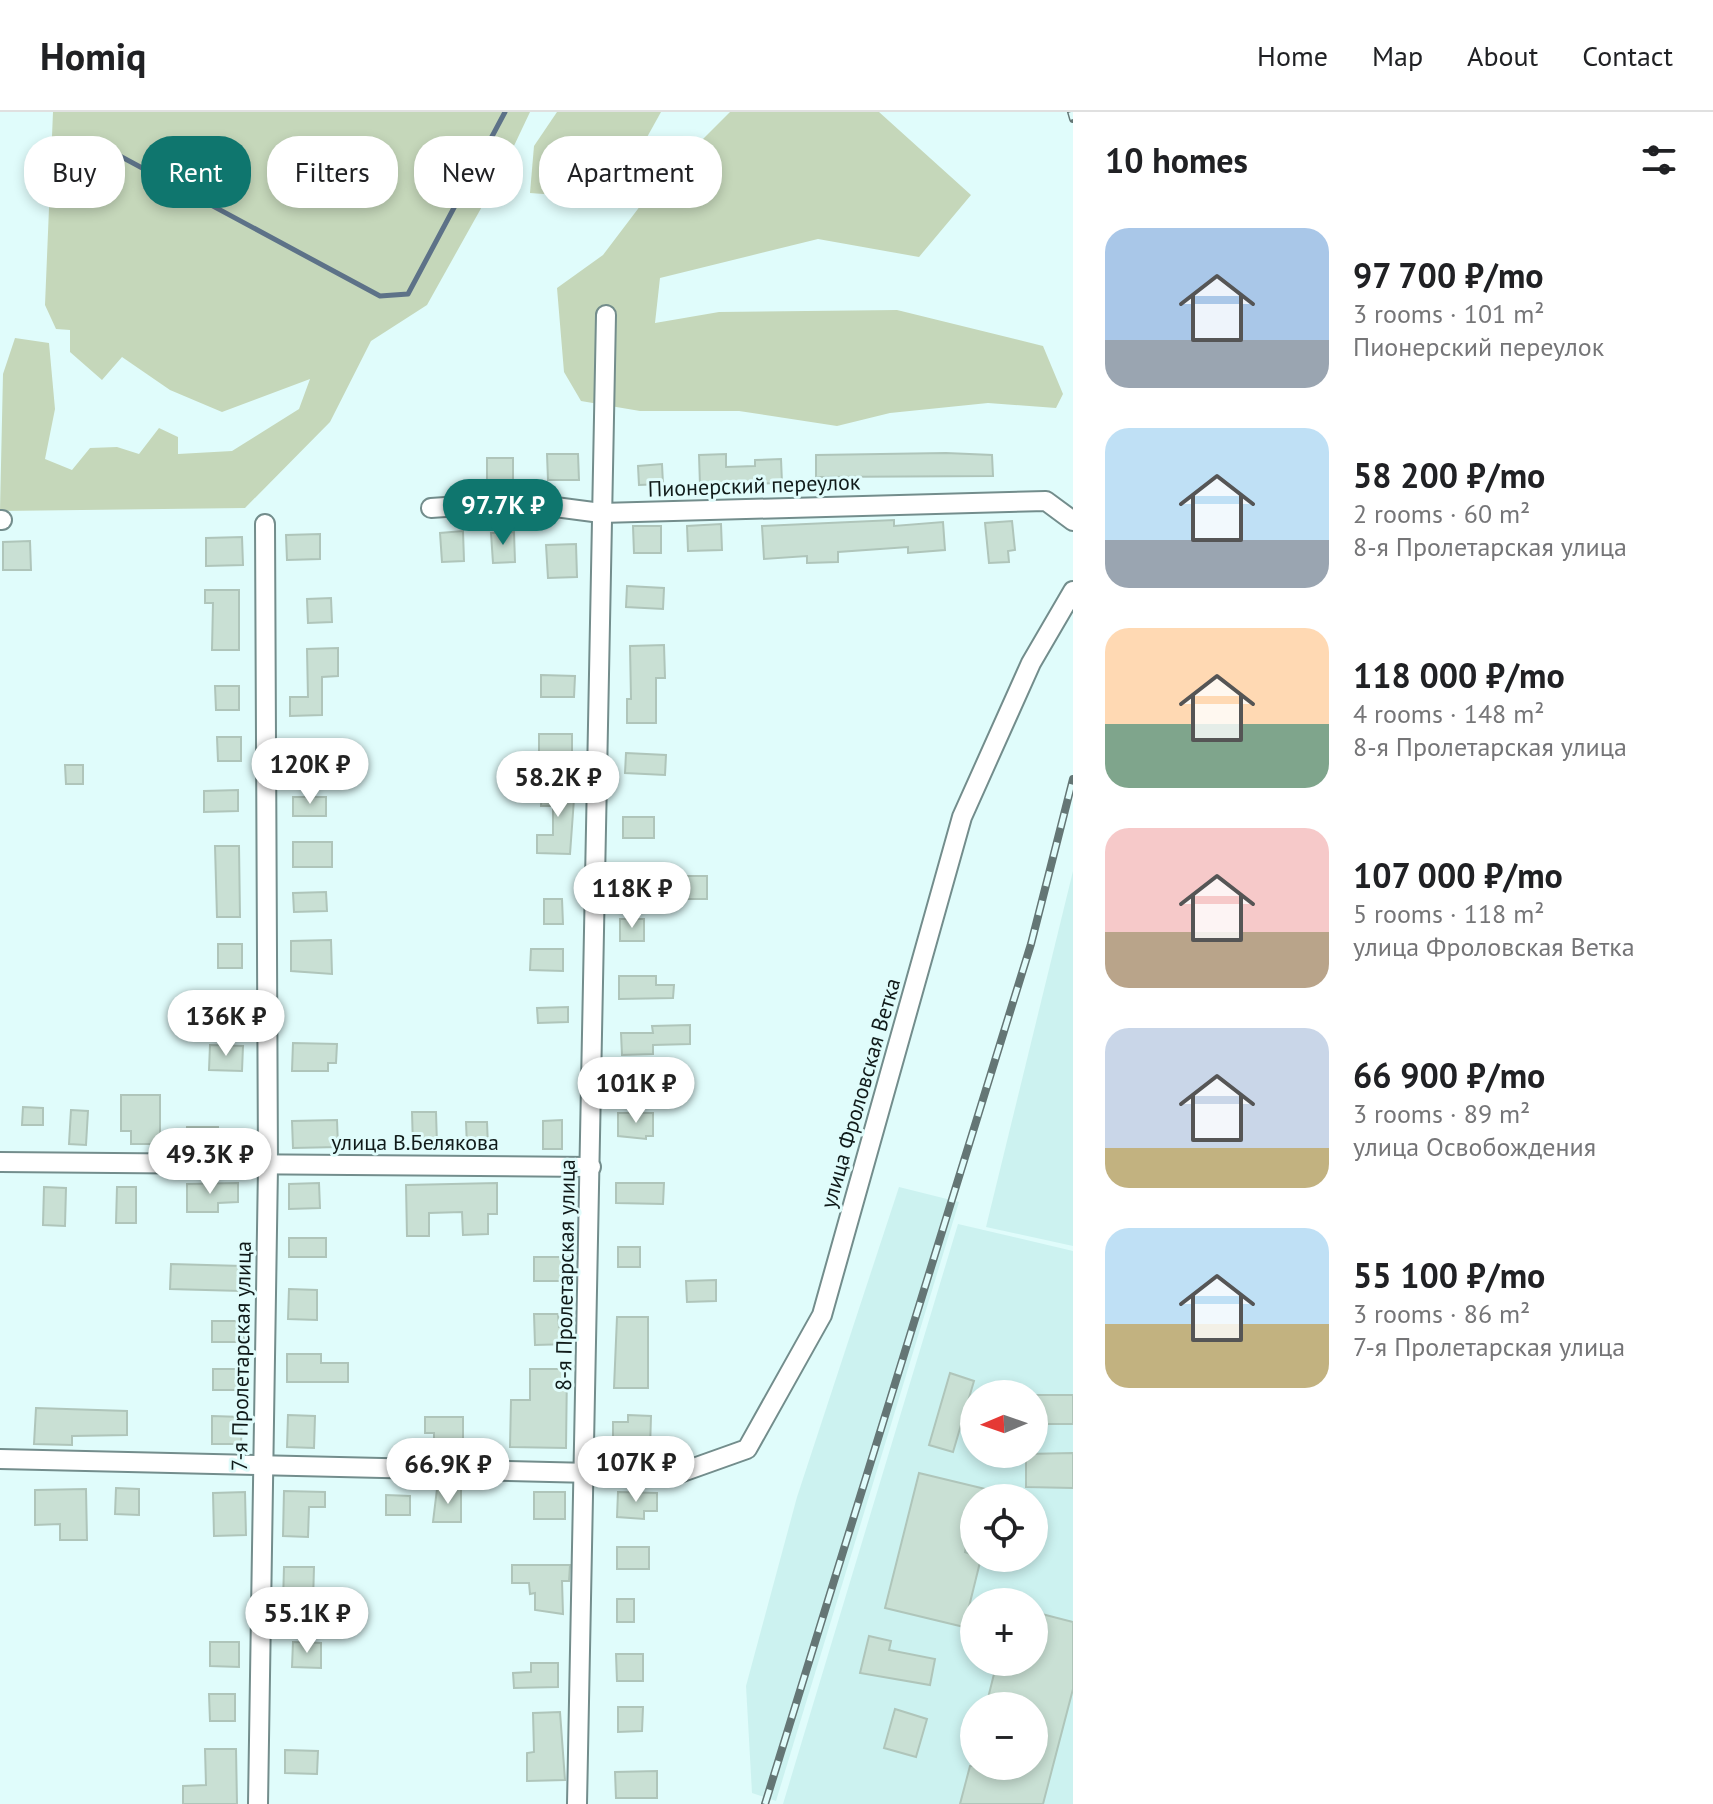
<!DOCTYPE html>
<html lang="en">
<head>
<meta charset="utf-8">
<style>
  :root { --surface:#fff; --page:#f2f2f2; --text:#202124; --muted:#757577; --line:#e0e0e0; --accent:#0f766e }
  body { margin:0; font-family:"PT Sans",sans-serif; background:var(--page); color:var(--text); height:100vh; display:flex; flex-direction:column; font-size:30px; white-space:nowrap }
  * { box-sizing:border-box; margin:0 }
  p { font-size:26px; color:var(--muted) }
  .icon { flex:none; width:44px; height:44px; fill:none; stroke:currentColor; stroke-width:2; stroke-linecap:round; stroke-linejoin:round }
  .map { position:relative; flex:1; overflow:hidden }
  .panel { display:flex; flex-direction:column; background:var(--surface); width:640px }
  .panel>* { flex:none }
  .banner { position:absolute; left:24px; top:24px; width:760px; height:72px; display:flex; gap:16px }
  .needle { width:52px; rotate:268deg }
  .fabs { position:absolute; left:960px; top:1268px; display:grid; gap:16px }
  .fabs a { display:grid; place-items:center; width:88px; height:88px; border-radius:50%; background:var(--surface); box-shadow:0 4px 12px #0003; font-size:40px }
  .price { position:absolute; translate:-50% -68px; padding:0 18px; border-radius:28px; background:#fff; color:#222; font-size:26px; line-height:52px; filter:drop-shadow(0 2px 4px #0008) }
  .price::after { content:''; position:absolute; left:50%; top:48px; width:24px; height:18px; margin-left:-12px; background:inherit; clip-path:polygon(0 0,100% 0,50% 100%) }
  .price.active { background:var(--accent); color:#fff }
  ul { padding:0; list-style:none }
  li { display:flex; align-items:center; gap:24px; height:200px; padding:0 32px }
  li span { display:grid; place-items:center; flex:none; width:224px; height:160px; border-radius:24px; color:#555 }
  li>.icon { margin-inline-start:auto }
  span .icon { width:96px; height:96px; fill:#fffc; stroke-width:1 }
  li b { font-size:34px }
  h2 { display:flex; justify-content:space-between; align-items:center; height:96px; padding:0 32px; font-size:34px }
  .pill { padding:0 28px; border-radius:32px; background:var(--surface); box-shadow:0 4px 12px #0003; font-size:28px; line-height:72px }
  .pill.active { background:var(--accent); color:#fff }
  header { display:flex; align-items:center; gap:48px; box-sizing:border-box; height:112px; padding:0 40px; background:var(--surface); border-bottom:2px solid var(--line) }
  header strong { font-size:38px }
  nav { display:flex; gap:44px; margin-inline-start:auto; font-size:28px }
  main { display:flex; flex:1; min-height:0 }
  .map>svg:first-child { display:block }
</style>
</head>
<body>
<header>
<strong>Homiq</strong>
<nav><a>Home</a><a>Map</a><a>About</a><a>Contact</a></nav>
</header>
<main>
<div class="map">
<svg width="1073" height="1692" viewBox="0 0 1073 1692">
  <rect width="100%" height="100%" fill="#e0fcfb"/>
  <!-- built -->
  <g fill="#ccf2f0" fill-rule="evenodd">
    <path d="M1073,759V1134L986,1115Z"/>
    <path d="M899,1075L959,1090L776,1689L752,1681L746,1574L797,1385Z"/>
    <path d="M958,1112L1073,1139V1692H783ZM974,1282H1034V1342H974ZM974,1386H1034V1446H974ZM974,1490H1034V1550H974ZM974,1594H1034V1654H974Z"/>
  </g>
  <!-- green -->
  <g fill="#c5d7ba">
    <path d="M53,0H530L503,57L427,193L371,229L330,310L245,396L0,399L3,262L15,226L49,231L55,297L45,347L72,358L90,336L117,335L139,342L159,316L178,325V342L232,339L299,297L310,267L222,300L170,278L122,245L102,268L70,240V218L56,217L45,193Z"/>
    <path d="M557,0H661L636,45L583,85L530,81L534,34Z"/>
    <path d="M730,0H879L971,83L919,145L818,127L660,166L655,211L719,200L897,198L1043,234L1063,282L1056,296L988,291L890,301L837,314L739,299H640L581,289L564,260L557,176L603,143L653,77Z"/>
  </g>
  <g fill="none" stroke-linecap="round" stroke-linejoin="round">
    <!-- stream -->
    <path stroke="#5d7288" stroke-width="5" d="M92,29L380,184L408,182L505,0"/>
  </g>
  <!-- building -->
  <g fill="#c9e0d4" stroke="#afc5ba" stroke-width="2">
    <path d="M946,341L992,343L993,364L816,365V343Z"/>
    <path d="M547,342H578L579,368H548Z"/>
    <path d="M726,342V355L755,354V348L781,347L782,371L700,373L699,343Z"/>
    <rect x="487" y="346" width="26" height="29"/>
    <path d="M662,352L663,372L639,373L638,354Z"/>
    <path d="M894,408V414L943,410L945,438L908,441V435L838,440V450L807,451V444L764,447L762,414Z"/>
    <path d="M1012,409L1015,438L1008,439L1009,450L989,451L985,411Z"/>
    <path d="M721,412L722,438L688,439L687,414Z"/>
    <path d="M633,414H661V441H634Z"/>
    <path d="M463,419L464,449L442,450L440,421Z"/>
    <path d="M514,420L515,450L493,451L491,421Z"/>
    <path d="M320,422V447L287,448L286,423Z"/>
    <path d="M242,425L243,453L206,454V426Z"/>
    <path d="M30,429L31,458H3V430Z"/>
    <path d="M576,432L577,465L548,466L546,433Z"/>
    <path d="M627,474L664,476L663,497L626,495Z"/>
    <path d="M205,478H239V538H212L213,491H205Z"/>
    <path d="M331,486L332,510L308,511L307,487Z"/>
    <path d="M664,533L665,566H656V611H627V587H631L630,534Z"/>
    <path d="M338,536V564L322,565V603L290,604V585H308L307,537Z"/>
    <path d="M541,563L575,564L574,585H541Z"/>
    <path d="M215,574H239V598H216Z"/>
    <rect x="539" y="622" width="33" height="21"/>
    <path d="M217,625H241V649H218Z"/>
    <path d="M290,630H323V649L291,650Z"/>
    <path d="M626,641L666,643L665,663L625,661Z"/>
    <path d="M65,653H83V672H66Z"/>
    <path d="M542,673H575L570,742L537,741V723H553V694H541Z"/>
    <path d="M238,678V699L204,700V679Z"/>
    <rect x="293" y="685" width="33" height="19"/>
    <rect x="623" y="705" width="31" height="21"/>
    <rect x="293" y="730" width="39" height="25"/>
    <path d="M215,734H239L240,805H217Z"/>
    <rect x="683" y="764" width="24" height="23"/>
    <path d="M326,780L327,799L294,800L293,781Z"/>
    <path d="M544,787H562L563,812H544Z"/>
    <rect x="620" y="807" width="24" height="22"/>
    <path d="M331,828L332,862L291,859V829Z"/>
    <rect x="218" y="832" width="24" height="24"/>
    <path d="M531,837H563V859L530,858Z"/>
    <path d="M619,864H656V873H674L673,886L619,887Z"/>
    <path d="M242,882L243,906L219,907V883Z"/>
    <path d="M568,895V910L538,911L537,896Z"/>
    <path d="M690,913V932L653,933V942L622,943L621,921H653L652,914Z"/>
    <path d="M293,931L337,932L336,951H328V959H292Z"/>
    <path d="M210,933L243,934L242,959L209,958Z"/>
    <path d="M121,983H160V1032H131V1019H121Z"/>
    <path d="M23,995L43,996V1013H22Z"/>
    <path d="M71,998L88,999L86,1033L69,1032Z"/>
    <path d="M412,1000H436L437,1033L413,1034Z"/>
    <path d="M618,1001H653V1024H646V1027L618,1024Z"/>
    <path d="M337,1008L338,1035L293,1036L292,1009Z"/>
    <path d="M562,1008V1037H543V1009Z"/>
    <path d="M466,1010H487L488,1035H467Z"/>
    <rect x="187" y="1015" width="31" height="18"/>
    <path d="M238,1071V1090L218,1091V1100H187V1072Z"/>
    <path d="M319,1071L320,1096L289,1097V1072Z"/>
    <path d="M497,1071V1102H488V1122L463,1123L462,1100L429,1101V1124H407L406,1073Z"/>
    <path d="M616,1071H664L663,1092L616,1091Z"/>
    <path d="M44,1075L66,1076L65,1114L43,1113Z"/>
    <path d="M117,1075H136V1111H116Z"/>
    <rect x="289" y="1126" width="37" height="19"/>
    <rect x="618" y="1135" width="22" height="20"/>
    <rect x="534" y="1145" width="34" height="24"/>
    <path d="M171,1152L242,1154L241,1179L170,1177Z"/>
    <path d="M716,1168V1189L687,1190L686,1169Z"/>
    <path d="M289,1177L317,1178V1208L288,1207Z"/>
    <path d="M534,1202H558L559,1215H569L570,1232L535,1233Z"/>
    <path d="M617,1205H648V1276H614Z"/>
    <rect x="212" y="1209" width="32" height="21"/>
    <path d="M287,1242H321V1251H348V1270H287Z"/>
    <rect x="213" y="1257" width="32" height="21"/>
    <path d="M530,1257H567L566,1336L510,1335L511,1288H530Z"/>
    <path d="M950,1261L974,1269L953,1340L929,1333Z"/>
    <rect x="1034" y="1283" width="39" height="29"/>
    <path d="M36,1296L127,1299V1323L72,1324V1333L34,1332Z"/>
    <path d="M288,1303L315,1304L314,1336L287,1335Z"/>
    <path d="M628,1303L651,1304L650,1337L613,1336V1310H628Z"/>
    <path d="M212,1304L242,1305L241,1332H212Z"/>
    <path d="M425,1305H463V1332L434,1333V1321H425Z"/>
    <path d="M1073,1341V1376L1026,1375V1342Z"/>
    <path d="M919,1361L1002,1381L1001,1386H974L965,1440L981,1446L964,1515L885,1496Z"/>
    <path d="M116,1376L139,1377V1403L115,1402Z"/>
    <path d="M86,1377L87,1428H60V1412L35,1413V1378Z"/>
    <path d="M437,1377H461V1410H433Z"/>
    <path d="M284,1379L325,1380V1395H309L308,1425L283,1424Z"/>
    <path d="M245,1380L246,1423L214,1424L213,1381Z"/>
    <rect x="534" y="1380" width="31" height="27"/>
    <path d="M618,1380L657,1381V1399H644V1407L617,1405Z"/>
    <path d="M386,1383L410,1384V1403H386Z"/>
    <rect x="617" y="1435" width="32" height="22"/>
    <path d="M512,1453H570L569,1469H562L563,1502L535,1498V1481L530,1482L529,1471H512Z"/>
    <path d="M284,1455H314L313,1490H283Z"/>
    <rect x="617" y="1487" width="17" height="23"/>
    <path d="M1034,1500L1073,1510V1577L1043,1692H960L970,1654H1034V1594H986L997,1550H1034Z"/>
    <path d="M869,1524L891,1529L889,1538L935,1547L930,1573L860,1561Z"/>
    <path d="M210,1530H239V1555L210,1554Z"/>
    <path d="M293,1530L321,1531V1556L292,1555Z"/>
    <path d="M616,1542H643V1569H617Z"/>
    <path d="M531,1551H558V1575L514,1576L513,1561L531,1560Z"/>
    <path d="M209,1582H235V1609H210Z"/>
    <path d="M618,1595H643L642,1619L618,1620Z"/>
    <path d="M895,1597L927,1607L916,1645L884,1636Z"/>
    <path d="M560,1600L565,1668L527,1669V1641L534,1640L533,1601Z"/>
    <path d="M205,1637H236L237,1692H183V1674L206,1673Z"/>
    <path d="M285,1638L318,1639L317,1662L285,1661Z"/>
    <path d="M657,1659V1686H616L615,1660Z"/>
  </g>
  <g fill="none" stroke-linecap="round" stroke-linejoin="round">
    <!-- street casing -->
    <g stroke="#738d8c" stroke-width="22">
      <g id="street">
        <path d="M431,396L517,390L601,401L1046,389L1073,409"/>
        <path d="M0,408H2"/>
        <path d="M0,1050L591,1055"/>
        <path d="M0,1347L674,1363L747,1337L822,1203L962,705L1031,551L1073,479"/>
        <path d="M258,1692L268,1054L265,412"/>
        <path d="M577,1692L606,203"/>
      </g>
    </g>
    <!-- street -->
    <use href="#street" stroke="#fff" stroke-width="18"/>
    <!-- rail casing -->
    <g stroke="#647675" stroke-width="8">
      <g id="rail">
        <path d="M1071,0L1073,7"/>
        <path d="M765,1692L1031,832L1073,667"/>
      </g>
    </g>
    <!-- rail -->
    <use href="#rail" stroke="#e0fcfb" stroke-width="5" stroke-dasharray="15" stroke-linecap="butt"/>
  </g>
  <g text-anchor="middle" dominant-baseline="central" stroke-width="6" stroke-linejoin="round" paint-order="stroke">
    <!-- street labels -->
    <g font-size="22" fill="#101a19" stroke="#e0fcfb">
      <text transform="translate(754 373) rotate(-2)">Пионерский переулок</text>
      <text transform="translate(860 981) rotate(-74)">улица Фроловская Ветка</text>
      <text x="415" y="1030">улица В.Белякова</text>
      <text transform="translate(565 1163) rotate(-89)">8-я Пролетарская улица</text>
      <text transform="translate(241 1244) rotate(-89)">7-я Пролетарская улица</text>
    </g>
  </g>
</svg>
<div class="fabs">
<a><svg class="needle" viewBox="-14 -14 28 28"><path d="M0-13l5 13h-10z" fill="#e53935"/><path d="M0 13l5-13h-10z" fill="#757577"/></svg></a>
<a><svg class="icon" aria-label="locate" viewBox="0 0 24 24"><circle cx="12" cy="12" r="6"/><path d="M12 2v4M12 18v4M2 12h4M18 12h4"/></svg></a>
<a>+</a>
<a>−</a>
</div>
<b class="price active" style="left:503px;top:435px">97.7K ₽</b>
<b class="price" style="left:310px;top:694px">120K ₽</b>
<b class="price" style="left:558px;top:707px">58.2K ₽</b>
<b class="price" style="left:632px;top:818px">118K ₽</b>
<b class="price" style="left:226px;top:946px">136K ₽</b>
<b class="price" style="left:636px;top:1013px">101K ₽</b>
<b class="price" style="left:210px;top:1084px">49.3K ₽</b>
<b class="price" style="left:636px;top:1392px">107K ₽</b>
<b class="price" style="left:448px;top:1394px">66.9K ₽</b>
<b class="price" style="left:307px;top:1543px">55.1K ₽</b>
<div class="banner">
<a class="pill">Buy</a>
<a class="pill active">Rent</a>
<a class="pill">Filters</a>
<a class="pill">New</a>
<a class="pill">Apartment</a>
</div>
</div>
<section class="panel">
<h2>10 homes<svg class="icon" aria-label="filters" viewBox="0 0 24 24"><path d="M4 7h16M4 17h16"/><circle cx="9" cy="7" r="2"/><circle cx="15" cy="17" r="2"/></svg></h2>
<ul>
<li><span style="background:linear-gradient(#a9c7e8 70%,#9aa5b1 0)"><svg class="icon" aria-label="home" viewBox="0 0 24 24"><path d="M3 11l9-7 9 7M6 9v11h12V9"/></svg></span><div><b>97 700 ₽/mo</b><p>3 rooms · 101 m²</p><p>Пионерский переулок</p></div></li>
<li><span style="background:linear-gradient(#bfe0f5 70%,#9aa5b1 0)"><svg class="icon" aria-label="home" viewBox="0 0 24 24"><path d="M3 11l9-7 9 7M6 9v11h12V9"/></svg></span><div><b>58 200 ₽/mo</b><p>2 rooms · 60 m²</p><p>8-я Пролетарская улица</p></div></li>
<li><span style="background:linear-gradient(#ffd9b3 60%,#7fa58c 0)"><svg class="icon" aria-label="home" viewBox="0 0 24 24"><path d="M3 11l9-7 9 7M6 9v11h12V9"/></svg></span><div><b>118 000 ₽/mo</b><p>4 rooms · 148 m²</p><p>8-я Пролетарская улица</p></div></li>
<li><span style="background:linear-gradient(#f6c9c9 65%,#b9a48a 0)"><svg class="icon" aria-label="home" viewBox="0 0 24 24"><path d="M3 11l9-7 9 7M6 9v11h12V9"/></svg></span><div><b>107 000 ₽/mo</b><p>5 rooms · 118 m²</p><p>улица Фроловская Ветка</p></div></li>
<li><span style="background:linear-gradient(#c9d6e8 75%,#c2b280 0)"><svg class="icon" aria-label="home" viewBox="0 0 24 24"><path d="M3 11l9-7 9 7M6 9v11h12V9"/></svg></span><div><b>66 900 ₽/mo</b><p>3 rooms · 89 m²</p><p>улица Освобождения</p></div></li>
<li><span style="background:linear-gradient(#bfe0f5 60%,#c2b280 0)"><svg class="icon" aria-label="home" viewBox="0 0 24 24"><path d="M3 11l9-7 9 7M6 9v11h12V9"/></svg></span><div><b>55 100 ₽/mo</b><p>3 rooms · 86 m²</p><p>7-я Пролетарская улица</p></div></li>
</ul>
</section>
</main>
</body>
</html>
